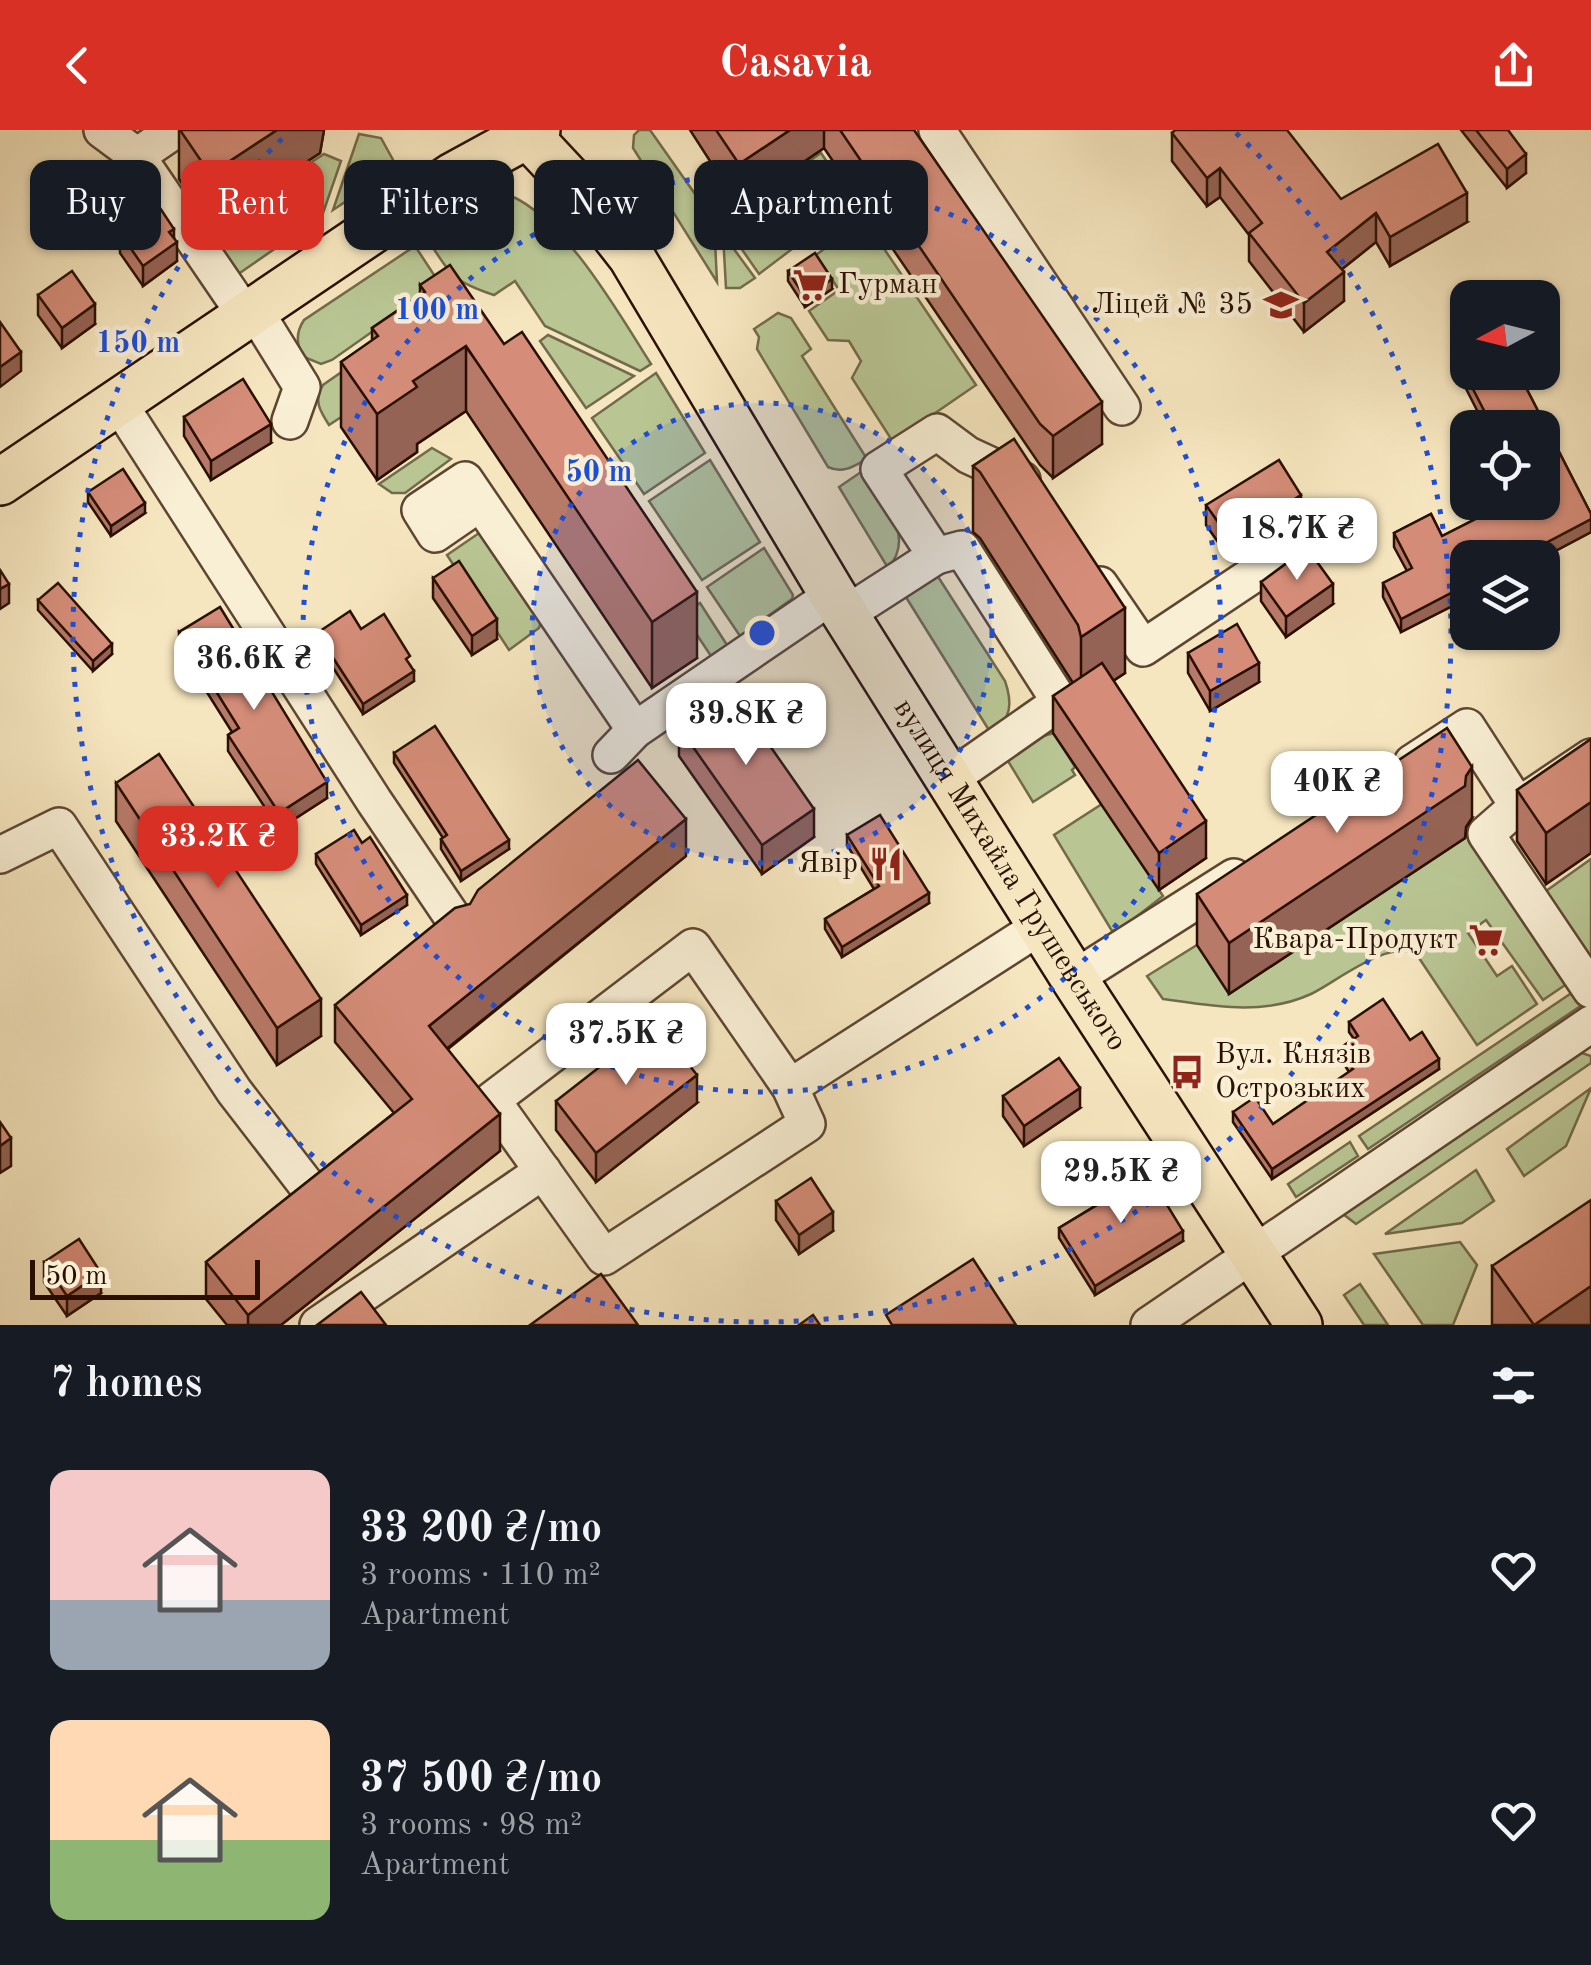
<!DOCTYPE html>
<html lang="en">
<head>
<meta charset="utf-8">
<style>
  :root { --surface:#171b24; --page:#242831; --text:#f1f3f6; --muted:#9ea1a6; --accent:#d93025 }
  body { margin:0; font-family:"Old Standard TT",serif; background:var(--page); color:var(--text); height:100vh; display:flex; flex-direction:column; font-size:38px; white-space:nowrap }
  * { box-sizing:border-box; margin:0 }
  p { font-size:32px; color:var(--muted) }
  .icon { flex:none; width:55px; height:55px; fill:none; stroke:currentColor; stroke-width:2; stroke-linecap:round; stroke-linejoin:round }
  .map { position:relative; height:1195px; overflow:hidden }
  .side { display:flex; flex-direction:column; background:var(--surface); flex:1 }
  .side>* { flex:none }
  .hud { position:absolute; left:30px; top:30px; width:1000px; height:90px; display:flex; gap:20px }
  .needle { width:65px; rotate:263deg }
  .buttons { position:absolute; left:1450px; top:150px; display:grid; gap:20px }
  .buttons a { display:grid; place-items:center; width:110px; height:110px; border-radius:20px; background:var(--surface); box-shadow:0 2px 8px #0004; font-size:50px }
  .scale { position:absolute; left:30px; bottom:25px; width:230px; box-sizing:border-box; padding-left:10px; border:5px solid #2a1002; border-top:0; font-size:28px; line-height:35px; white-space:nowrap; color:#2a1002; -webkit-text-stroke:8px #f9efd5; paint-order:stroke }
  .price { position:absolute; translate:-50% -85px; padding:0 22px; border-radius:20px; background:#fff; color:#222; font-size:32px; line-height:65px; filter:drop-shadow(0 2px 5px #0008) }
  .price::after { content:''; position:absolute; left:50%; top:60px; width:30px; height:22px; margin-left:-15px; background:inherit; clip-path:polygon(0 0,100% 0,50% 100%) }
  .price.on { background:var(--accent); color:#fff }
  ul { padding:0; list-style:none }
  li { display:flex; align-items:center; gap:30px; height:250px; padding:0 50px }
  li span { display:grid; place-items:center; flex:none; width:280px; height:200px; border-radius:20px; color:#555 }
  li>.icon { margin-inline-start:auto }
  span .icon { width:120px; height:120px; fill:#fffc; stroke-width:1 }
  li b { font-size:42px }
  h2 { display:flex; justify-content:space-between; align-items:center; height:120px; padding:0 50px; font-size:42px }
  .tag { padding:0 35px; border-radius:20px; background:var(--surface); box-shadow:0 2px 8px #0004; font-size:35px; line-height:90px }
  .tag.on { background:var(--accent); color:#fff }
  header { display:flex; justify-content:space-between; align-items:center; height:130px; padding:0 50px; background:var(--accent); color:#fff; font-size:45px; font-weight:700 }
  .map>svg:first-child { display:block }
</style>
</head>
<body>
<header><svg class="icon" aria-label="back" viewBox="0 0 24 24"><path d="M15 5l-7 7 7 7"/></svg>Casavia<svg class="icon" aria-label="share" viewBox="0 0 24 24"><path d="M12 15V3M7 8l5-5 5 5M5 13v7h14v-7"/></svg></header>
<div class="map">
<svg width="1591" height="1195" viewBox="0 0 1591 1195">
  <rect width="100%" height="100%" fill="#f6e6bf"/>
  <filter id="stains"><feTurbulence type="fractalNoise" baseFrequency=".002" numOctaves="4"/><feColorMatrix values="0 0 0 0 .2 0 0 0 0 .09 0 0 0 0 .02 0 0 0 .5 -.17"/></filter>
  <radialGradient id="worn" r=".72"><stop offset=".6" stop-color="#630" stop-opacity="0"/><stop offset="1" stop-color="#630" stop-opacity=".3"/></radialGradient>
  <!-- green -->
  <g fill="#b9c694" stroke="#726b4b" stroke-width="2.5">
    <path d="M639,0H650L714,91L717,152L633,18L634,5Z"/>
    <path d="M359,4L381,8L397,37L333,80Z"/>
    <path d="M821,23L854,72L759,144L734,108L768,84L757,67Z"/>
    <path d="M324,24L341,31L322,86L234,147L204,103Z"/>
    <path d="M509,65C565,88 619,184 651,234L640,241L545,196L515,151L494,165C452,151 451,145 428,110L429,105L494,66Z"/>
    <path d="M864,89L976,255L893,312L852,248L861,231L849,211L828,210L809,181L839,160L816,125Z"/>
    <path d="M723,104L755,148L740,158H726Z"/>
    <path d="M415,116L440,154L332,230L321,234L304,227C296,215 296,202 304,190Z"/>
    <path d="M778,183L791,188L811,219L802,226L867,329C854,336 843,344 828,337L757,219L759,207L754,199Z"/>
    <path d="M548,205L634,246L586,278L540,211Z"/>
    <path d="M373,220L355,278L329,295C320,281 313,270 323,255Z"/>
    <path d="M656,243L705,323L644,364L592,288Z"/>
    <path d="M432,318L451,329L405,363H392L379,354Z"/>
    <path d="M710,330L760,412L702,450L649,371Z"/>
    <path d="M864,340C882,370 917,406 888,438L839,357Z"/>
    <path d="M485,399L541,492L539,498L509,520L447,425Z"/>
    <path d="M764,418L793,465L792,469L740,506L707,457Z"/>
    <path d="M935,442L1005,551C1013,574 1011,588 992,605L904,464Z"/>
    <path d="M700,473L727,515L711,526L683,484Z"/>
    <path d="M1054,603L1075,637L1072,640L1075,645L1033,672L1008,631L1036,608Z"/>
    <path d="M1102,674L1163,766L1122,798L1112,801L1054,705Z"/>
    <path d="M1475,701L1574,849L1543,870L1486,790L1468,803L1497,846L1512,836L1537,874L1477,915L1417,825C1391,807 1336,852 1311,864C1263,886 1213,876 1163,869L1147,846L1197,815L1230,863Z"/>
    <path d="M1591,729V834L1539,766Z"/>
    <path d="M1579,858L1588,871L1368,1019L1359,1006Z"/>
    <path d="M1582,923L1591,926V933L1356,1094L1343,1084Z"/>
    <path d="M1591,958L1566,1016L1524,1046L1507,1019Z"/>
    <path d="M1350,1012L1358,1026L1296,1067L1288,1054Z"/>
    <path d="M1476,1040L1494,1071L1462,1093L1385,1104Z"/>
    <path d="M1460,1112L1477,1135L1453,1195H1423L1374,1124Z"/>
    <path d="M1360,1154L1388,1195H1364L1344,1165Z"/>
  </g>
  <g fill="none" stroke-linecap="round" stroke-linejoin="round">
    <!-- minor casing -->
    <g stroke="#5d4631" stroke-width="40">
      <g id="minor">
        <path d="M102,0L137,26L246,186"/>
        <path d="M937,0L1122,277"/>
        <path d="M137,26L175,0"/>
        <path d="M255,181L302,257L290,291"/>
        <path d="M118,272L374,671L457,794"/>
        <path d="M480,373L435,404L420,380L465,350L635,600"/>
        <path d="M936,426L962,419L1060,572L967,637"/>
        <path d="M1100,455L1143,518L1290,420"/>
        <path d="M863,473L936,426L879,339L937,302L968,325L1022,350"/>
        <path d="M611,625L635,600L833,465"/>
        <path d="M1591,627L1518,676L1486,704L1591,860"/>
        <path d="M1412,633L1467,597L1518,676"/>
        <path d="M0,725L59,696L234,961L308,1057"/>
        <path d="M1092,837L1234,747"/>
        <path d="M790,957L807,994L604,1127L492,970L693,817L790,957L1041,796"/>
        <path d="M318,1195L543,1041"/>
        <path d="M1149,1195L1591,894"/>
      </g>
    </g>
    <!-- major casing -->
    <g stroke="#2a1002" stroke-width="50">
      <g id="major">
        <path id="s1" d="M523,0L580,61L631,126L833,465L1073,847L1299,1195"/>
        <path d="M0,352L453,46L537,0"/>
      </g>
    </g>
    <!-- minor -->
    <use href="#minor" stroke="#f9efd5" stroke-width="35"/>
    <!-- major -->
    <use href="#major" stroke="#f6e6bf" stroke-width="45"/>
  </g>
  <!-- wall -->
  <g fill="#b77968" stroke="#2a1002" stroke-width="2.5">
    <path d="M179,0H324L320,23L210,95L179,49Z"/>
    <path d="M690,0H914L1102,314L1053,348L1040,335L824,18L739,76Z"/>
    <path d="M1461,0H1508L1526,43L1507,58Z"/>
    <path d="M1172,3L1341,69L1467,92L1390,136L1376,112L1341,140L1344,171L1304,202L1249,131V105L1220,67L1207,76L1172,31Z"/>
    <path d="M120,103L174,108L177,131L143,156L120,123Z"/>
    <path d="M788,141L832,159L805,177L788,151Z"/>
    <path d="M420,155L697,528L652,558L466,281L417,314V322L377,350L341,297V232L372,211V198L420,165Z"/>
    <path d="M38,165L95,194L62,218L38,185Z"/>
    <path d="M1468,215V242H1518L1591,384V402L1542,428H1468V468L1401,502L1383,467V453L1407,441L1394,417V403L1431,384L1442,406L1509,372H1542V298H1486L1454,235V222Z"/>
    <path d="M184,287L271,313L211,350L184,306Z"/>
    <path d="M1014,309L1125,543L1113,551L1206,728L1159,760L1053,603V566L1073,553L980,408L973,402V336Z"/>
    <path d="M88,362L145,383L111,406L88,372Z"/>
    <path d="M1206,375L1301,384L1230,429L1206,395Z"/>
    <path d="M433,448L497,509L472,525L433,468Z"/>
    <path d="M1261,452L1333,474L1286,507L1261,471Z"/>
    <path d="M38,470L112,524L93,541L38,480Z"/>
    <path d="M361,499L410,535L414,551L363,584L317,513V503Z"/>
    <path d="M179,502L327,668L279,699L228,621V605L232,602L179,518Z"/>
    <path d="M1188,523L1259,552L1210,581L1188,543Z"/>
    <path d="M679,597L814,707L762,744L679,626Z"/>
    <path d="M1591,609V723L1546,754L1517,711V660Z"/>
    <path d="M394,623L509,719L461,751L441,719V709L443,708L394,633Z"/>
    <path d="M116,653L321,906L277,935L116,691Z"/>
    <path d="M1472,688L1466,697L1465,708L1229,864L1197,815V764Z"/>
    <path d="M847,705L929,773L842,827L825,799V789L874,759L847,715Z"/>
    <path d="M362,713L407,775L361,805L316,734V724Z"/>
    <path d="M686,726L448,919L500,1021L281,1195H227L206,1169V1132L394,983L335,912V875Z"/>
    <path d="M1349,892L1410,910L1439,939L1272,1049L1233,992V982L1273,994L1349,942L1340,928V918L1354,909L1349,902Z"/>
    <path d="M1003,966L1080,978L1024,1016L1003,986Z"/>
    <path d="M556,971L697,973L596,1052L556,1000Z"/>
    <path d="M1101,1059L1183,1111L1095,1165L1059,1108V1098L1103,1071Z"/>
    <path d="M776,1071L833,1101L799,1124L776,1090Z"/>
    <path d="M44,1132L101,1163L67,1186L44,1152Z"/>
    <path d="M1492,1136L1591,1195H1492Z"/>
  </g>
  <!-- shaded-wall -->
  <g fill="#956355" stroke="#2a1002" stroke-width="2.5">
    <path d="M277,0H324L320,23L210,95V44Z"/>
    <path d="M790,0H824V18L739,76V34Z"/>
    <path d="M1526,24V43L1507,58V39Z"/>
    <path d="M1220,38V67L1207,76V48Z"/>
    <path d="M1467,63V92L1390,136V107Z"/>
    <path d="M1376,83V112L1327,151V122Z"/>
    <path d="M174,99V114L177,112V131L143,156V136L169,102Z"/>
    <path d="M1344,142V171L1304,202V173Z"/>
    <path d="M832,149V159L805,177V167Z"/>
    <path d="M95,174V194L62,218V198Z"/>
    <path d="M466,216V281L417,314V322L377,350V284L413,251Z"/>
    <path d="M21,222V241L0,257V237Z"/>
    <path d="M1102,272V314L1053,348V306Z"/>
    <path d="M271,294V313L211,350V331Z"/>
    <path d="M1301,365V384L1230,429V409Z"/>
    <path d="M145,373V383L111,406V396Z"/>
    <path d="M1591,389V402L1542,428H1517Z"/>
    <path d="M9,454V473L0,479V459Z"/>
    <path d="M1333,454V474L1286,507V487Z"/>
    <path d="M1468,454V468L1401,502V489Z"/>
    <path d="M697,462V528L652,558V492Z"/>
    <path d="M1125,478V543L1081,572V507Z"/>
    <path d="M497,489V509L472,525V506Z"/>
    <path d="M112,514V524L93,541V531Z"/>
    <path d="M1259,533V552L1210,581V561Z"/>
    <path d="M414,541V551L363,584V574Z"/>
    <path d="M1472,637V688L1466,697L1465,708L1229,864V813L1466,646Z"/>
    <path d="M327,652V668L279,699V683Z"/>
    <path d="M1591,672V723L1546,754V703Z"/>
    <path d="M814,679V707L762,744V715Z"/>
    <path d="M686,689V726L429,933V896Z"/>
    <path d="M1206,691V728L1159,760V723Z"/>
    <path d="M509,710V719L461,751V741Z"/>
    <path d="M929,763V773L842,827V817Z"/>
    <path d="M407,765V775L361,805V795Z"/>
    <path d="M321,869V906L277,935V898Z"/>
    <path d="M1439,929V939L1272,1049V1039Z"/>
    <path d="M697,945V973L596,1052V1023Z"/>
    <path d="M1080,958V978L1024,1016V996Z"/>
    <path d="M500,984V1021L281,1195H248V1185Z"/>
    <path d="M11,1008V1036L0,1043V1016Z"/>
    <path d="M833,1082V1101L799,1124V1105Z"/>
    <path d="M1183,1101V1111L1095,1165V1156Z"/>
    <path d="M101,1143V1163L67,1186V1166Z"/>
    <path d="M1591,1156V1195H1534Z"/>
  </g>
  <!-- building -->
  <g fill="#d58d79" stroke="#2a1002" stroke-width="2.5">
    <path d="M180,0H277L210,44Z"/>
    <path d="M716,0H790L739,34Z"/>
    <path d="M840,0H914L1102,272L1053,306L1040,294Z"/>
    <path d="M1175,0H1287L1341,69L1438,14L1467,63L1390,107L1376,83L1327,122L1344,142L1304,173L1249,103L1262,93L1220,38L1207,48L1172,3Z"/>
    <path d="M1476,0H1508L1526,24L1507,39Z"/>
    <path d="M158,75L174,99L169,102L177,112L143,136L120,103Z"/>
    <path d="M815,123L832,149L805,167L788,141Z"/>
    <path d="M450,135L504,214L522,202L697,462L652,492L466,216L413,251L417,257L377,284L341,232L378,206L372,198L425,162L420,155Z"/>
    <path d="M72,141L95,174L62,198L38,165Z"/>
    <path d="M0,192L21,222L0,237Z"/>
    <path d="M1468,215V242H1518L1591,384V389L1517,428H1468V454L1401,489L1383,453L1412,438L1394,403L1431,384L1442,406L1509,372H1542V298H1493L1454,222Z"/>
    <path d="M243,249L271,294L211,331L184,287Z"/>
    <path d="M1014,309L1125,478L1081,507L1078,495L980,342L973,336Z"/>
    <path d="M1279,330L1301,365L1230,409L1206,375Z"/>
    <path d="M123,339L145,373L111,396L88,362Z"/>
    <path d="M1307,418L1333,454L1286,487L1261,452Z"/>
    <path d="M459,431L497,489L472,506L433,448Z"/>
    <path d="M0,440L9,454L0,459Z"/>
    <path d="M58,453L112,514L93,531L38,470Z"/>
    <path d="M220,477L327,652L279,683L228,605L239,598L179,502Z"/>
    <path d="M350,481L361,499L384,484L410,526L406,529L414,541L363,574L317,503Z"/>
    <path d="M1237,494L1259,533L1210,561L1188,523Z"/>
    <path d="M1102,533L1206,691L1159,723L1053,566Z"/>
    <path d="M731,560L814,679L762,715L679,597Z"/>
    <path d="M435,596L509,710L461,741L441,709L447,705L394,623Z"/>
    <path d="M1447,598L1472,637L1466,646L1465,656L1229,813L1197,764Z"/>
    <path d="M1591,609V672L1546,703L1517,660Z"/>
    <path d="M159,624L321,869L277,898L116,653Z"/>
    <path d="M638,630L686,689L429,896L500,984L248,1185L206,1132L412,969L335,875L455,778L470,774L478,760Z"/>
    <path d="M880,685L929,763L842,817L825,789L879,756L847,705Z"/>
    <path d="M354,700L362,713L370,707L407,765L361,795L316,724Z"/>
    <path d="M1383,869L1410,910L1422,902L1439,929L1272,1039L1233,982L1255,967L1273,994L1353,939L1340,918L1358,906L1349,892Z"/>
    <path d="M656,893L697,945L596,1023L556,971Z"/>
    <path d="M1059,928L1080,958L1024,996L1003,966Z"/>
    <path d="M0,992L11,1008L0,1016Z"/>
    <path d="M1142,1034L1183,1101L1095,1156L1059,1098L1107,1069L1101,1059Z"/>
    <path d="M811,1048L833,1082L799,1105L776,1071Z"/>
    <path d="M1591,1070V1156L1534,1195L1492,1136Z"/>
    <path d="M79,1109L101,1143L67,1166L44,1132Z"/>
    <path d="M973,1129L1016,1195H892L886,1185Z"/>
    <path d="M601,1144L638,1195H530Z"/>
    <path d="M361,1162L386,1195H317Z"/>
    <path d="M813,1185L820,1195H799Z"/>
  </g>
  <!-- distance rings -->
  <circle cx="762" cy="503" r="230" fill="#1d4ed8" fill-opacity=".12"/>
  <g fill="none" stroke="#1d4ed8" stroke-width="5" stroke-dasharray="5 10">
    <circle cx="762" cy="503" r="230"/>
    <circle cx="762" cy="503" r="459"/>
    <path d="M1236 3A689 689 0 1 1 288 3"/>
  </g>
  <!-- icons -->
  <defs>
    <g id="supermarket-bare" transform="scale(2.7)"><path d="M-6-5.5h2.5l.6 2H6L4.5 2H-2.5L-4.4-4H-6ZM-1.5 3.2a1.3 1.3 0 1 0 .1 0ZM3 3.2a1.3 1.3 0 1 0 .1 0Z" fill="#8f2418" stroke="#f9efd5" stroke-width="2.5" paint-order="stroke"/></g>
    <g id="school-bare" transform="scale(2.7)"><path d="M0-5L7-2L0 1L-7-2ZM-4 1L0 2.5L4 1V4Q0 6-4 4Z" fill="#8f2418" stroke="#f9efd5" stroke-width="2.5" paint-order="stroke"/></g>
    <g id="restaurant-bare" transform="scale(2.7)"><path d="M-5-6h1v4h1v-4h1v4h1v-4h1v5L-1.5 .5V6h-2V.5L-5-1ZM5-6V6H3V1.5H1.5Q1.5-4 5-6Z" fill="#8f2418" stroke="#f9efd5" stroke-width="2.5" paint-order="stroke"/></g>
    <g id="bus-bare" transform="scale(2.7)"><path d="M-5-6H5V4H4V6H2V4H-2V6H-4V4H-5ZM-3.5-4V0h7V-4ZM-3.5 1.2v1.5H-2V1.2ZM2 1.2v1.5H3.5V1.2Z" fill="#8f2418" stroke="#f9efd5" stroke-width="2.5" paint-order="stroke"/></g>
  </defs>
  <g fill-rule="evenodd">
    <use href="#supermarket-bare" x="810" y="155"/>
    <use href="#school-bare" x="1281" y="175"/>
    <use href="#restaurant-bare" x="886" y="734"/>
    <use href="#supermarket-bare" x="1486" y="810"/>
    <use href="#bus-bare" x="1187" y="942"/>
  </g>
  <g text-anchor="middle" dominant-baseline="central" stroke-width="9" stroke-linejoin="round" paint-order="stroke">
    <!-- poi labels -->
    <g font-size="30" fill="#2a1002" stroke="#f9efd5" text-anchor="end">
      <text x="838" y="155" text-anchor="start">Гурман</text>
      <text x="1253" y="175">Ліцей № 35</text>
      <text x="858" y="734">Явір</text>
      <text x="1458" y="810">Квара-Продукт</text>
      <text x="1215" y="925" text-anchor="start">Вул. Князів<tspan x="1215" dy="34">Острозьких</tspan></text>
    </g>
    <!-- street labels -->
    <g font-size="30" fill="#2a1002" stroke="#f9efd5">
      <text stroke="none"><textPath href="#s1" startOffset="892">вулиця Михайла Грушевського</textPath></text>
    </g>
  </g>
  <circle cx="762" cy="503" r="15" fill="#1d4ed8" stroke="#f9efd5" stroke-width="5"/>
  <g font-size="30" text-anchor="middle" font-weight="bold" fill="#1d4ed8" stroke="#f9efd5" stroke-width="9" stroke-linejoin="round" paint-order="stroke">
    <text x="437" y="189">100 m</text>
    <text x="138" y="222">150 m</text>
    <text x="599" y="351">50 m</text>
  </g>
  <rect width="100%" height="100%" filter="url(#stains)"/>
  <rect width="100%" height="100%" fill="url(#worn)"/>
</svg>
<div class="buttons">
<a><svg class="needle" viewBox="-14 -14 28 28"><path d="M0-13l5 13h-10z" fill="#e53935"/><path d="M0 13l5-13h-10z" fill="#9ea1a6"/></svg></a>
<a><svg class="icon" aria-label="locate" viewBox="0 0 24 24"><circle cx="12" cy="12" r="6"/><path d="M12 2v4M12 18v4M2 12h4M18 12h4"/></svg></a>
<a><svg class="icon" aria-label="layers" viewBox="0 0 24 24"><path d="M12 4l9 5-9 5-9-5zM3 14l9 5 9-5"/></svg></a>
</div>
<div class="scale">50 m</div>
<b class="price" style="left:1297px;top:453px">18.7K ₴</b>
<b class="price" style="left:254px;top:583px">36.6K ₴</b>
<b class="price" style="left:746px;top:638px">39.8K ₴</b>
<b class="price" style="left:1337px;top:706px">40K ₴</b>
<b class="price on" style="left:218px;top:761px">33.2K ₴</b>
<b class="price" style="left:626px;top:958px">37.5K ₴</b>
<b class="price" style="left:1121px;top:1096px">29.5K ₴</b>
<div class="hud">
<a class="tag">Buy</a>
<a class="tag on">Rent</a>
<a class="tag">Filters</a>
<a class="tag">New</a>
<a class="tag">Apartment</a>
</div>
</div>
<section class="side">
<h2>7 homes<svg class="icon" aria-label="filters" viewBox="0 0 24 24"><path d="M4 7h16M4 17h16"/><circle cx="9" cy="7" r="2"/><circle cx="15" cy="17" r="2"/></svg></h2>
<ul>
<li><span style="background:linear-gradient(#f6c9c9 65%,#9aa5b1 0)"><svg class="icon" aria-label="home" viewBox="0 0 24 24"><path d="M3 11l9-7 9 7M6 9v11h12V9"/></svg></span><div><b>33 200 ₴/mo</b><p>3 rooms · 110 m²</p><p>Apartment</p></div><svg class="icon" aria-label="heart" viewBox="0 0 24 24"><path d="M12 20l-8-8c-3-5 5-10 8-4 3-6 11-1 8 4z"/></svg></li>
<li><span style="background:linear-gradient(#ffd9b3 60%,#8fb573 0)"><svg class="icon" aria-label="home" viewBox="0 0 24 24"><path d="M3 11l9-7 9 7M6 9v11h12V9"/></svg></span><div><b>37 500 ₴/mo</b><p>3 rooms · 98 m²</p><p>Apartment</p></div><svg class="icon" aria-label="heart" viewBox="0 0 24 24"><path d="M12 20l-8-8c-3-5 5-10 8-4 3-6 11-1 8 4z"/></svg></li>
</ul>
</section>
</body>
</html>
